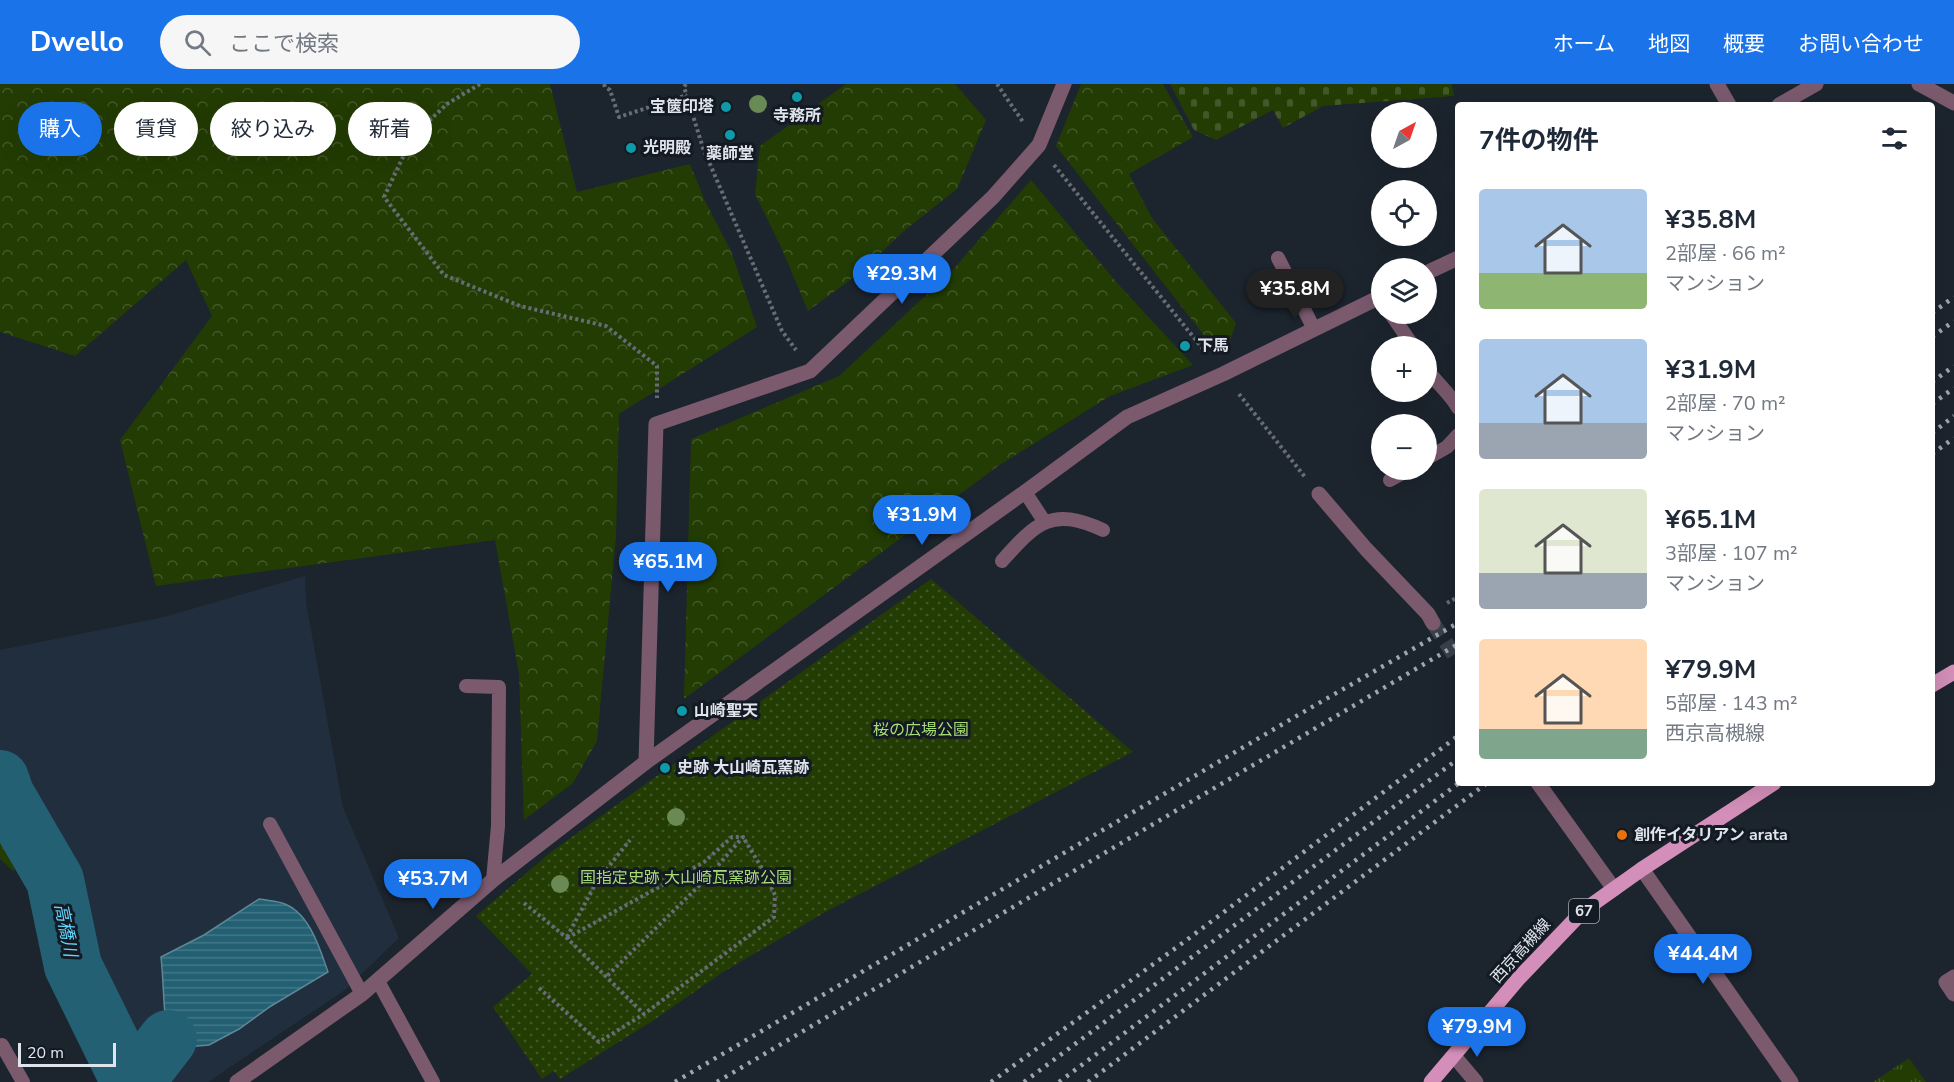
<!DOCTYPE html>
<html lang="ja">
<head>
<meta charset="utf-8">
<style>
  :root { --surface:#fff; --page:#f6f6f7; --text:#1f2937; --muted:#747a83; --accent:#1a73e8 }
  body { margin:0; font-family:"Nunito Sans","Noto Sans JP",sans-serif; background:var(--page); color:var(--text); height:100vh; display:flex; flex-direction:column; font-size:22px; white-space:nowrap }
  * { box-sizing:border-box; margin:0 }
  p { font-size:20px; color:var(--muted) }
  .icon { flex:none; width:33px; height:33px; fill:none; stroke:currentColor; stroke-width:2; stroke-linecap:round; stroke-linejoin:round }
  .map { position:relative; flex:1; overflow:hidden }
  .side { position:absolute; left:1455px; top:18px; width:480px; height:684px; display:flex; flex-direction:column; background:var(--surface); border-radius:6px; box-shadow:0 6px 24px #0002 }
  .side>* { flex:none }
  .guide { position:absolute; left:18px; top:18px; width:570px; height:54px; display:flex; gap:12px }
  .needle { width:39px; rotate:40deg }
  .tools { position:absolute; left:1371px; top:18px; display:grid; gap:12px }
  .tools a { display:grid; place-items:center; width:66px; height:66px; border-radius:50%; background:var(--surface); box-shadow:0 6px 24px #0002; font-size:30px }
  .scale { position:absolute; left:18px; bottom:15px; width:98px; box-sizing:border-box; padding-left:6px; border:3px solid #e0e5ec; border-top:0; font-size:16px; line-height:21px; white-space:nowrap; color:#e0e5ec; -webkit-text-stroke:4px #131a24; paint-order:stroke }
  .price { position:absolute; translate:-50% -51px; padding:0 14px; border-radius:21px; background:var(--accent); color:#fff; font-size:20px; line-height:39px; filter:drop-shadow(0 2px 3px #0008) }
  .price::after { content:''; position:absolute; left:50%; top:36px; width:18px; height:14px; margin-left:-9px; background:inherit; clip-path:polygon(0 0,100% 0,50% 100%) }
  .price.current { background:#222; color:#fff }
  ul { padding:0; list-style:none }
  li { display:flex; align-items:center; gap:18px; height:150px; padding:0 24px }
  li span { display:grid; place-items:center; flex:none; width:168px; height:120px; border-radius:6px; color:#555 }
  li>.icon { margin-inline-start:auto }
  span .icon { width:72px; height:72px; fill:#fffc; stroke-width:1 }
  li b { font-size:26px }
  h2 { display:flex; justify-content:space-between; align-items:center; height:72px; padding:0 24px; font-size:26px }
  .tag { padding:0 21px; border-radius:27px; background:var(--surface); box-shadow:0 6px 24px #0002; font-size:21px; line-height:54px }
  .tag.current { background:var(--accent); color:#fff }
  header { display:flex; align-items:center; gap:36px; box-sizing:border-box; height:84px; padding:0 30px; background:var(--accent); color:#fff }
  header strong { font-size:28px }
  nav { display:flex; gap:33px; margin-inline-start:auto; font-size:21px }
  .search { width:420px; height:54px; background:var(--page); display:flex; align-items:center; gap:15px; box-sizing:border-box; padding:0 21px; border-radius:33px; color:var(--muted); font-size:22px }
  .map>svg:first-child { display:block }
</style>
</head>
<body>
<header>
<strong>Dwello</strong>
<div class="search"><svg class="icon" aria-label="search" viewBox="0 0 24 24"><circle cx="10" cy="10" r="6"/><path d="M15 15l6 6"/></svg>ここで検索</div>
<nav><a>ホーム</a><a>地図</a><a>概要</a><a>お問い合わせ</a></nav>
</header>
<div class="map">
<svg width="1954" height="998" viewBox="0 0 1954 998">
  <defs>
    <pattern id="grass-tufts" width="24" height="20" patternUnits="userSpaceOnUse" patternTransform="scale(1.5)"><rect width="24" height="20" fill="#233c03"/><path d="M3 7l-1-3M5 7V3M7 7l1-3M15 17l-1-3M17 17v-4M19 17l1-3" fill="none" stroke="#435828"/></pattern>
    <pattern id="forest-crowns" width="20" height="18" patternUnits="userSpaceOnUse" patternTransform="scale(1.5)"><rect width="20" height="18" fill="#233c03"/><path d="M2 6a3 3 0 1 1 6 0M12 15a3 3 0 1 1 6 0" fill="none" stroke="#435828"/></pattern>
    <pattern id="cemetery-stones" width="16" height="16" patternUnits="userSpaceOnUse" patternTransform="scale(1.5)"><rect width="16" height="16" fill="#233c03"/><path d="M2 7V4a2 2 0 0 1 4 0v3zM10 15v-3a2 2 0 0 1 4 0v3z" fill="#435828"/></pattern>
    <pattern id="park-dots" width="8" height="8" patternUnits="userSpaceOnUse" patternTransform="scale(1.5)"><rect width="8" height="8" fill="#233c03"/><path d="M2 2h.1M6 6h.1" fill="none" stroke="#435828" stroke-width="1.8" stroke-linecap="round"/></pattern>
    <pattern id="water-rules" width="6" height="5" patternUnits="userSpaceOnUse" patternTransform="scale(1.5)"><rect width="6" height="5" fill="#236073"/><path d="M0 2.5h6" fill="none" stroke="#437787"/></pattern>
  </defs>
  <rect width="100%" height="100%" fill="#1c242e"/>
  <!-- built -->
  <path fill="#212e3d" d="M305,492L306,518L343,723L399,854L345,906L208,998H141L83,880L58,795L8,709L0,685V566L164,533Z"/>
  <!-- grass -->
  <path fill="url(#grass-tufts)" d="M1909,974L1926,998H1873Z"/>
  <!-- forest -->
  <g fill="url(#forest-crowns)">
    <path d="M0,0H550L577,108L690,80L705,117L731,167L757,243L619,330L616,452L597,657L573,699L524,736L519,590L495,456L156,502L120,356L212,232L186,176L75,272L0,248Z"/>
    <path d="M846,0H955L986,36L957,105L905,146L862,187L808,227L781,163L755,110L760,62Z"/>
    <path d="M1081,0H1163L1193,53L1129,90L1152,134L1236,239L1229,260L1210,259L1056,62Z"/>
    <path d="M1031,96L1118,200L1193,281L1110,312L998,382L684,615L691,355L839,292L950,189Z"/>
    <path d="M0,711L19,752L14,788L0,775Z"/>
  </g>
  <!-- cemetery -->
  <path fill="url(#cemetery-stones)" d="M1170,0H1452L1454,12L1323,22L1283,44L1273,26L1216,56L1194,46Z"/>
  <!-- park -->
  <path fill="url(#park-dots)" d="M931,495L1133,668L827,827L723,888L654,936L560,995L554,987L542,995L493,923L532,890L476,832L551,768Z"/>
  <!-- water -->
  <path fill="url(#water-rules)" stroke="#5c8897" stroke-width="1.5" d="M259,815C266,816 275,817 282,819C309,827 320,865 328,888L271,922L239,945L209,961L185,963L168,955C163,927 164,900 161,873L204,851Z"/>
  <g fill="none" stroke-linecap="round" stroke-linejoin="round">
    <!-- river -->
    <g stroke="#236073" stroke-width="58">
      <path d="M0,695L5,710L55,796L73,882L130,998"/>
      <path d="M135,998L168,955"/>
    </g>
    <!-- street-tunnel -->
    <path stroke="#39414a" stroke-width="15" stroke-dasharray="15 8" stroke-linecap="butt" d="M1433,539L1458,577"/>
    <!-- path -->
    <g stroke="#676d76" stroke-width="4" stroke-dasharray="3 3" stroke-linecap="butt">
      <path d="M480,0L447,20L413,52L384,113L444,191L520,222L606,242L657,282V314"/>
      <path d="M604,0L605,3L610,6L619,33L687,11"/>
      <path d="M686,0L684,3L703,64L782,247L796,266"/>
      <path d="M997,0L1023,38"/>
      <path d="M1054,81L1208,271"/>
      <path d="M1239,310L1305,393"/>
      <path d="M1447,519L1458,513"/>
      <path d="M524,819L567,854L644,930"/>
      <path d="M567,853L597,797L630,756"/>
      <path d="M567,854L704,778L732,753H743L705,796L606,893"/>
      <path d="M539,904L599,958L644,930L774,833L775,811L763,786L743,753"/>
    </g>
    <!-- lane -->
    <g stroke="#7b5a6e" stroke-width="14">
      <path d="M1278,174L1314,245"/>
      <path d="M1391,230L1413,262"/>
      <path d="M1426,284C1436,299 1450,309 1458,324"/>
      <path d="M1426,375L1447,363L1458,351"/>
      <path d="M1390,396L1408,386"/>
      <path d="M1025,408L1044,437"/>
      <path d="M1002,477C1036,439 1051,422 1103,446"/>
      <path d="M466,602L499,603L498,742L493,796"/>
      <path d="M270,740L362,910"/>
      <path d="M378,897L433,998"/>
      <path d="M2,961L23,998"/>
    </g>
    <!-- street -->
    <g stroke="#7b5a6e" stroke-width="15">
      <path d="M1717,0L1729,21"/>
      <path d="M1919,0L1954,19"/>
      <path d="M1779,21L1816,0"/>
      <path d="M1426,189L1458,174"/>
      <path d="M1319,410L1366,465L1428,530L1433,539"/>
      <path d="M646,678L656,340L810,287L993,113L1039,61L1064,0"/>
      <path d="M1538,699L1614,805"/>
      <path d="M1642,785L1791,998"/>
      <path d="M1954,893L1946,898L1954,910"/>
      <path d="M1454,972L1476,998"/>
      <path d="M237,998L362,910L493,796L646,678L1025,408L1127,333L1223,290L1382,212"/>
    </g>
    <!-- primary -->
    <g stroke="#d38fb9" stroke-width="15">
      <path d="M1932,601L1954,588"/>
      <path d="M1431,998L1519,894L1583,827L1642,785L1774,699"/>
    </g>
    <!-- rail -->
    <g stroke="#a0a6ae" stroke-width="4.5" stroke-dasharray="3 6" stroke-linecap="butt">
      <path d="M1932,229L1954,213"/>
      <path d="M1932,253L1954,237"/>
      <path d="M1932,298L1954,282"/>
      <path d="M1932,320L1954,304"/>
      <path d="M1932,349L1954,332"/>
      <path d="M1932,370L1954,354"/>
      <path d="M675,998L1293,634L1458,539"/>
      <path d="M717,998L1458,560"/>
      <path d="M991,998L1188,855L1458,652"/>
      <path d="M1024,998L1458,675"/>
      <path d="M1059,998L1459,699"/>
      <path d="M1088,998L1487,699"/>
    </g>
  </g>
  <!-- trees -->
  <g fill="#698a55">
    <circle cx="758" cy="20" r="9"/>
    <circle cx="676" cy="733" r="9"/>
    <circle cx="560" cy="800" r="9"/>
  </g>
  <!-- markers -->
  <g fill="#0f9aa8" stroke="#131a24" stroke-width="2">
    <circle cx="797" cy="13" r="6"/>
    <circle cx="726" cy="23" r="6"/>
    <circle cx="730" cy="51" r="6"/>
    <circle cx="631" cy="64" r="6"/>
    <circle cx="1185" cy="262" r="6"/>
    <circle cx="682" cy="627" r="6"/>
    <circle cx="665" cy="684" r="6"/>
  </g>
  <circle fill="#e8710a" stroke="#131a24" stroke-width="2" cx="1622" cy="751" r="6"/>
  <g text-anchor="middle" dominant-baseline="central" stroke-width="6" stroke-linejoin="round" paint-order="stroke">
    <!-- shield labels -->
    <rect fill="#131a24" stroke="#a2a8b0" stroke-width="1.5" x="1569" y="815" width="30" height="24" rx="4.5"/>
    <g font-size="15" font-weight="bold" fill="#e0e5ec">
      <text x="1584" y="827">67</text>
    </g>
    <!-- poi labels -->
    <g font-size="16" font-weight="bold" fill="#e0e5ec" stroke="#131a24" text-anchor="start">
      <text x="714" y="23" text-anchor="end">宝篋印塔</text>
      <text x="797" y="32" text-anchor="middle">寺務所</text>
      <text x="643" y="64">光明殿</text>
      <text x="730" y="70" text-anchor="middle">薬師堂</text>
      <text x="1197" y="262">下馬</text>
      <text x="694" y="627">山崎聖天</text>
      <text x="677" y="684">史跡 大山崎瓦窯跡</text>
      <text x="1634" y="751">創作イタリアン arata</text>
    </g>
    <!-- park labels -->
    <g font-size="16" fill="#a8dd75" stroke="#131a24">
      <text x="921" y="646">桜の広場公園</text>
      <text x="686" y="794">国指定史跡 大山崎瓦窯跡公園</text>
    </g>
    <!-- street labels -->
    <g font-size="16" fill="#e0e5ec" stroke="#131a24">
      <text transform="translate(1521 867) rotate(-48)">西京高槻線</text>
    </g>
    <!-- water labels -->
    <g font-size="18" font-style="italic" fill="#63d6fb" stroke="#131a24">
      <text transform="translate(66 846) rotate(79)">高橋川</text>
    </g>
  </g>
</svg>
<div class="tools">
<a><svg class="needle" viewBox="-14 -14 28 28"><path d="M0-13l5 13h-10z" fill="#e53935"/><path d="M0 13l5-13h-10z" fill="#747a83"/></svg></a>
<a><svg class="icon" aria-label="locate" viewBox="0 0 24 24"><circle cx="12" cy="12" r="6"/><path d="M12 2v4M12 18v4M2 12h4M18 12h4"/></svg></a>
<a><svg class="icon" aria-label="layers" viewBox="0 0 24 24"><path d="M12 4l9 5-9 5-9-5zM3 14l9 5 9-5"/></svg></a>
<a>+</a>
<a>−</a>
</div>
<div class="scale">20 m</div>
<b class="price" style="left:902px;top:221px">¥29.3M</b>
<b class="price current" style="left:1295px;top:236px">¥35.8M</b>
<b class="price" style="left:922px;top:462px">¥31.9M</b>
<b class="price" style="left:668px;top:509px">¥65.1M</b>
<b class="price" style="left:433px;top:826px">¥53.7M</b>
<b class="price" style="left:1703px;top:901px">¥44.4M</b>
<b class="price" style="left:1477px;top:974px">¥79.9M</b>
<div class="guide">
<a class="tag current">購入</a>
<a class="tag">賃貸</a>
<a class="tag">絞り込み</a>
<a class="tag">新着</a>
</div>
<section class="side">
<h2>7件の物件<svg class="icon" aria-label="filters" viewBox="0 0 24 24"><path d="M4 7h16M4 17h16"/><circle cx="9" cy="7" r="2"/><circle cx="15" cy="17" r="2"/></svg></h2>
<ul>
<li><span style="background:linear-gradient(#a9c7e8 70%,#8fb573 0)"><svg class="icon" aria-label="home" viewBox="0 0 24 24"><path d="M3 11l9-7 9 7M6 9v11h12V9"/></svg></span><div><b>¥35.8M</b><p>2部屋 · 66 m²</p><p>マンション</p></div></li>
<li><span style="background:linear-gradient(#a9c7e8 70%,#9aa5b1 0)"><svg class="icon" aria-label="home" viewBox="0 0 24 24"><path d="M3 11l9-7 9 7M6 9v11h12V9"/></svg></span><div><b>¥31.9M</b><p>2部屋 · 70 m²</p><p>マンション</p></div></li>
<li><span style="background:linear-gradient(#dfe7d0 70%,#9aa5b1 0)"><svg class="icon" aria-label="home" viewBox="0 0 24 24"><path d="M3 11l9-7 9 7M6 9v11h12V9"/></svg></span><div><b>¥65.1M</b><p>3部屋 · 107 m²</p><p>マンション</p></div></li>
<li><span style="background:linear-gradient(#ffd9b3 75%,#7fa58c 0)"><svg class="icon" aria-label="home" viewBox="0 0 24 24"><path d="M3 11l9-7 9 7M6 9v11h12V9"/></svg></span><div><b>¥79.9M</b><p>5部屋 · 143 m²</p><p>西京高槻線</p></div></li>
</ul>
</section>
</div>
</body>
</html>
